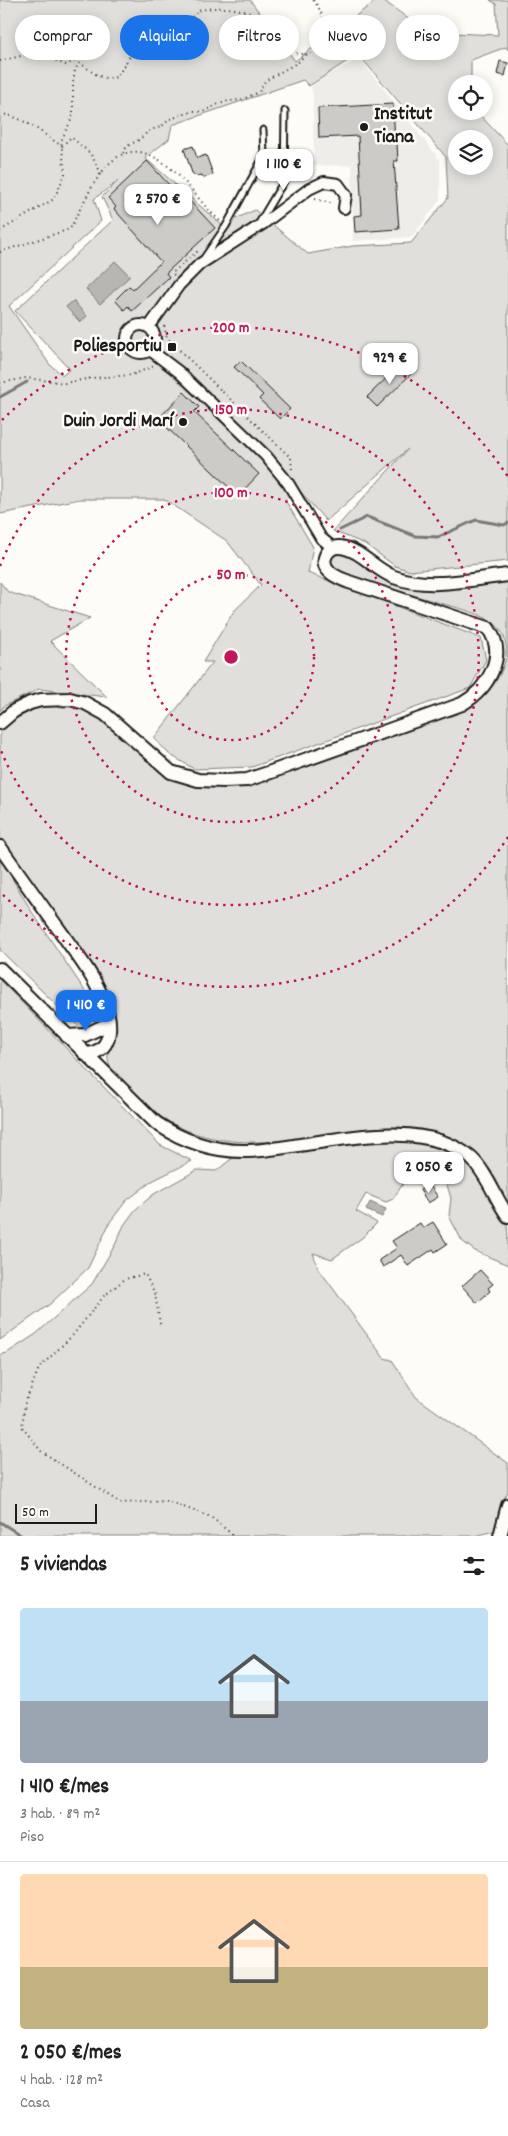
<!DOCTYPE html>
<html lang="es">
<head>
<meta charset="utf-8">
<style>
  :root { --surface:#fff; --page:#f2f2f2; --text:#222; --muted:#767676; --line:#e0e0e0; --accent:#1a73e8 }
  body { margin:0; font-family:Dekko,sans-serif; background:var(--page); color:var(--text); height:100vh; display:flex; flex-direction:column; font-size:19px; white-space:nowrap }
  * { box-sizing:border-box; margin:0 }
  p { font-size:16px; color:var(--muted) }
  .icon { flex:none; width:28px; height:28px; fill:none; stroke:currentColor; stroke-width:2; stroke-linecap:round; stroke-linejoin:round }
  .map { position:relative; height:1536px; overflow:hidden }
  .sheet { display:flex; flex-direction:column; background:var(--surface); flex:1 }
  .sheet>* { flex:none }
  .hud { position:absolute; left:15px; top:15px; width:479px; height:45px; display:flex; gap:10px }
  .controls { position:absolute; left:448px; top:75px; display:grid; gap:10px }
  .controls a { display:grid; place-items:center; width:45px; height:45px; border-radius:50%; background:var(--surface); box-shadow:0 2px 12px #0003; font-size:25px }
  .scale { position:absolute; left:15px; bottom:12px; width:82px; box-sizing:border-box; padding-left:5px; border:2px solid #1c1c1c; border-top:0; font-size:14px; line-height:18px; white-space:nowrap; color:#1c1c1c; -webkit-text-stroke:4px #fdfcf7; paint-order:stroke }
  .price { position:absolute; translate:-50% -42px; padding:0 11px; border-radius:10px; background:#fff; color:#222; font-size:16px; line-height:32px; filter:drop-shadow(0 1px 2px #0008) }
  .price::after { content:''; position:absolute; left:50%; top:30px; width:15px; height:11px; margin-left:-8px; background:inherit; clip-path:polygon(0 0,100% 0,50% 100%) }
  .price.active { background:var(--accent); color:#fff }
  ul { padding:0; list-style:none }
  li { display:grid; align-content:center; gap:10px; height:265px; padding:0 20px }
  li+li { border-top:1px solid var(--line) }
  li span { display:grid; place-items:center; height:155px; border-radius:5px; color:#555 }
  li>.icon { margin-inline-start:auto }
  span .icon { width:90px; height:90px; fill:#fffc; stroke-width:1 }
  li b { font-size:21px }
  h2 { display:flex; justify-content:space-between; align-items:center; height:60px; padding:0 20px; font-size:21px }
  .tag { padding:0 18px; border-radius:22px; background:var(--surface); box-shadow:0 2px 12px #0003; font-size:18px; line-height:45px }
  .tag.active { background:var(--accent); color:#fff }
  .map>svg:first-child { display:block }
</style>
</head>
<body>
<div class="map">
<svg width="508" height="1536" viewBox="0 0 508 1536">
  <rect width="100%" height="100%" fill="#fdfcf7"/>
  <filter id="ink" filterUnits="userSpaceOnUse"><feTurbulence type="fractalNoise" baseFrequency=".02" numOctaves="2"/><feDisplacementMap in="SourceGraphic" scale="10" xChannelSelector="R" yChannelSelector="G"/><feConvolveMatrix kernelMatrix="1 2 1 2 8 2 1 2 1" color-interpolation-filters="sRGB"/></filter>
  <g filter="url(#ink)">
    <!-- built -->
    <path fill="#eeede9" d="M360,59L440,160V200L412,237L353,241L352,165L314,166L313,95L311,87L323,77Z"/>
    <!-- green -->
    <g fill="#e0dfdb" stroke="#7e7e7c" fill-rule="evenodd">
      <path d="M0,0H250L295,61L377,0H383L426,32L498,35L496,4L490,0H508V50L506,47L471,60V84H456V111H476L508,145V561L410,571L395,566L365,544L333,531L408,449L326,521L300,491L285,500L313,547L308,573L481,638L486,660L470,688L252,767L194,769L169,754L154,738L213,662H203L234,611L261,585L227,541L164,499H80L0,514ZM358,54L446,157L448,198L411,243L353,246L308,254L255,210L222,225L145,158L169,139L172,125L303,80L309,86ZM456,139H484V166H456ZM118,181L102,197L113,220L15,311L70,369L63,375L50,365L9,306L101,221L94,199Z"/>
      <path d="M334,553H343L352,555L385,577L508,579V1204C496,1187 488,1164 472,1151C420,1108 338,1135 278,1141C243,1144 206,1141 175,1125C152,1114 133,1091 114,1074C99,1053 116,1041 116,1020C116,1011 112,1002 108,993L0,837V731C66,673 107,723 163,764C171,770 181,781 191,784C203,788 217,786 229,785L471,706C487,695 500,680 505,661C508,645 505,630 491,621C475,611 454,607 436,602C404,592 372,583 340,574C332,568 329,565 331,555Z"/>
      <path d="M0,582L8,592L90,618L50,641L107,697L39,689L4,706L0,711Z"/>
      <path d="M0,858L32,912L93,1003L82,1030L0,950Z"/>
      <path d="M0,980L160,1145L192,1161L152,1181L126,1201L110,1222L88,1268L50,1304L0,1340Z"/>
      <path d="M375,1141C431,1141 460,1141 488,1194C494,1204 502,1213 507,1223C508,1231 508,1256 508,1265L475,1251L462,1241L449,1216L451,1198L447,1185L433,1171L423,1169L406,1179L393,1199L386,1202L366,1194L356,1211L377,1223L363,1237L332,1259L313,1253L318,1268L384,1358L392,1360L416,1397L508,1463V1491L502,1505L497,1530L476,1536H0V1355L7,1353L36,1334L92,1284L115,1245L124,1225L135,1210L154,1194L197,1170L216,1171L234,1157L290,1153Z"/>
    </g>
    <!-- water -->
    <g fill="#b7b6b2" stroke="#797876">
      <path d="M115,261L130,276L100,304L86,289Z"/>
      <path d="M73,301L87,316L80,322L66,307Z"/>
      <path d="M370,1202L386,1209L382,1217L366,1210Z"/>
    </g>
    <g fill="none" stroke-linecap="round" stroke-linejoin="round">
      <!-- stream -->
      <g stroke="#797876" stroke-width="3">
        <path d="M0,397L27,382"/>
        <path d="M340,530L367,517L415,536L438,537L476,520L504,525L508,523"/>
        <path d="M0,1522L22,1536"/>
      </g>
    </g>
    <!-- building -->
    <g fill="#cccbc8" stroke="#1c1c1c">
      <path d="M500,61L508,63L505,76L497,74Z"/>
      <path d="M393,104L395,143H397L398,161H394L399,229L355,232L354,216L362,215L358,136L319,138L318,108Z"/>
      <path d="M193,146L197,158L206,155L213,174L204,178L202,175L196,176L192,173L184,149Z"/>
      <path d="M147,161L172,188L175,185L215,228L166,273L169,277L143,301L132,311L128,306L124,310L115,300L129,286L133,289L161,262L114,209L116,207L108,198Z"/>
      <path d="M241,361L290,409L280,419L259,399L263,395L234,367Z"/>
      <path d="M403,362L413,372L377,407L367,397Z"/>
      <path d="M184,392L199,407L194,412L259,474L238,496L158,419Z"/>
      <path d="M429,1184L438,1197L428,1203L420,1190Z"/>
      <path d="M433,1222L447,1244L435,1252L433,1249L408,1266L401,1255L383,1267L379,1260L397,1248L392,1241L420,1223L423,1228Z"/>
      <path d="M480,1270L493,1284L488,1288L490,1291L477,1303L462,1286Z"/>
    </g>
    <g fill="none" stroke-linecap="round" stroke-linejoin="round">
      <!-- service casing -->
      <g stroke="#1c1c1c" stroke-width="9">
        <g id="service">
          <path d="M259,223L284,181L285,111"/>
          <path d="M204,258L226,226L264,156L263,130"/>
        </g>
      </g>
      <!-- minor casing -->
      <g stroke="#1c1c1c" stroke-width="14">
        <g id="minor">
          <circle cx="141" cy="339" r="14"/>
          <path d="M149,327L179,285L200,264L264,223L309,189L324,182L338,184L346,195L344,208"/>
          <path d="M150,350L179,372L266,456L288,483L321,538L333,548"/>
        </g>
      </g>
      <!-- tertiary casing -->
      <g stroke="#1c1c1c" stroke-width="16">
        <g id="tertiary">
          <path d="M0,723L14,711L30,703L41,700L70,699L85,703L105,714L171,772L198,780L224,781L247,780L268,773L462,704C488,689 508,655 488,628L349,582C342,579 334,577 329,571C319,562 327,546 340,547C360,549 375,570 394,577C429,590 472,579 508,575"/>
          <path d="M0,847C21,877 42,906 63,935C77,955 93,975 102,997C111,1017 117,1053 85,1054"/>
          <path d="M0,969L156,1123C183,1141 215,1152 248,1151C312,1149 417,1111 471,1158C487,1173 495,1198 508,1216"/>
          <path d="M67,1036L85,1035L108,1024"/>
          <path d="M500,1536L508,1505"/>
        </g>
      </g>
      <!-- path -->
      <g stroke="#1c1c1c" stroke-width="2" stroke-dasharray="1 4" stroke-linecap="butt">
        <path d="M0,61L41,51L54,60L66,65L74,61C92,67 95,82 117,77L132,53L160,50C168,42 177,35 185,26C189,21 193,15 198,11C233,0 283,18 295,53L309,55C313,51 318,47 321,42C330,30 322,10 313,0"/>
        <path d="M0,114C23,116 43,134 62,146"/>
        <path d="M62,146L71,137L90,153L101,173"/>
        <path d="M123,153L127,146L139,140L150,130L161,127L170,119L194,111L203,112L216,105L228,101L241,100L259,92L265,81L300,61L305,54"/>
        <path d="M315,199L334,204"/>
        <path d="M0,231L54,199L65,174L61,141L73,116V83L75,70L79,63"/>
        <path d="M0,252L70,229C98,174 121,115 184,181C196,194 206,209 220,221"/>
        <path d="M174,275L172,273L199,250"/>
        <path d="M164,326L167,338L291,458L292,470"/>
        <path d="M0,383L26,378L65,383L92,378L132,375L154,366"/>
        <path d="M160,1324L155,1294L145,1274L125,1279L104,1296L73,1335L39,1368L25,1403L22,1427L41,1451L120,1503L167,1501L211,1517L234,1536"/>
      </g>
      <!-- service -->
      <use href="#service" stroke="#fdfcf7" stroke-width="5"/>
      <!-- minor -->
      <use href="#minor" stroke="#fdfcf7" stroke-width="10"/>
      <!-- tertiary -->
      <use href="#tertiary" stroke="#fdfcf7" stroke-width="12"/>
    </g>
  </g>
  <!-- distance rings -->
  <g fill="none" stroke="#c2185b" stroke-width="2.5" stroke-dasharray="2.5 5">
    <circle cx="231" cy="657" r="83"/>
    <circle cx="231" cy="657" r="165"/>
    <path d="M0 566A248 248 0 1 1 0 748"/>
    <path d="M508 837A330 330 0 0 1 2 894M2 420A330 330 0 0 1 508 477"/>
  </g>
  <!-- markers -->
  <g fill="#1c1c1c" stroke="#fdfcf7" stroke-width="2">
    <circle cx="364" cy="127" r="5"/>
    <rect x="167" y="342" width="10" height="10" rx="2.5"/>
    <circle cx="183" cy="422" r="5"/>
  </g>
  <g text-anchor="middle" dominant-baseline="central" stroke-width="5" stroke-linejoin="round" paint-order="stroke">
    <!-- poi labels -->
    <g font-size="20" font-weight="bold" fill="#1c1c1c" stroke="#fdfcf7" text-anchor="end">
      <text x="374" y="115" text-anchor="start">Institut<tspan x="374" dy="23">Tiana</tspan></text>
      <text x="162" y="347">Poliesportiu</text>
      <text x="173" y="422">Duin Jordi Marí</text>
    </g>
  </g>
  <circle cx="231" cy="657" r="8" fill="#c2185b" stroke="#fdfcf7" stroke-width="2.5"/>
  <g font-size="15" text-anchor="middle" font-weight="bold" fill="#c2185b" stroke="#fdfcf7" stroke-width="5" stroke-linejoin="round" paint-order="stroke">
    <text x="231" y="332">200 m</text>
    <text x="231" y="414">150 m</text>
    <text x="231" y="497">100 m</text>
    <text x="231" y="579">50 m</text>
  </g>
</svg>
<div class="controls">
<a><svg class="icon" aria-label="locate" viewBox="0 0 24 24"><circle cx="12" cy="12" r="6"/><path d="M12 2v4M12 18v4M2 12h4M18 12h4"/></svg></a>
<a><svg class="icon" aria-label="layers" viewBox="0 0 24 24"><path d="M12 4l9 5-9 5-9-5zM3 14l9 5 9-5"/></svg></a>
</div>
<div class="scale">50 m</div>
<b class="price" style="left:284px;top:191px">1 110 €</b>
<b class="price" style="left:158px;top:226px">2 570 €</b>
<b class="price" style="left:390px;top:385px">929 €</b>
<b class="price active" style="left:86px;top:1032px">1 410 €</b>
<b class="price" style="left:429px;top:1194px">2 050 €</b>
<div class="hud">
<a class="tag">Comprar</a>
<a class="tag active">Alquilar</a>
<a class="tag">Filtros</a>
<a class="tag">Nuevo</a>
<a class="tag">Piso</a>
</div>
</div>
<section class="sheet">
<h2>5 viviendas<svg class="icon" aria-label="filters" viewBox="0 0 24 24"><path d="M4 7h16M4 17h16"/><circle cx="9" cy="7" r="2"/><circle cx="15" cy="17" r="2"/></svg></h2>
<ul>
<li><span style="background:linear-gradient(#bfe0f5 60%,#9aa5b1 0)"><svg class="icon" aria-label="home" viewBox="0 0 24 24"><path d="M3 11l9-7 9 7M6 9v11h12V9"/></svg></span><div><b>1 410 €/mes</b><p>3 hab. · 89 m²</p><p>Piso</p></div></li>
<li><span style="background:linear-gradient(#ffd9b3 60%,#c2b280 0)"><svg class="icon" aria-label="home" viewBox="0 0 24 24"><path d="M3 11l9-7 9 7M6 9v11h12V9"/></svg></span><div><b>2 050 €/mes</b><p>4 hab. · 128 m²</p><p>Casa</p></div></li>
</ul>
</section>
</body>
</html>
